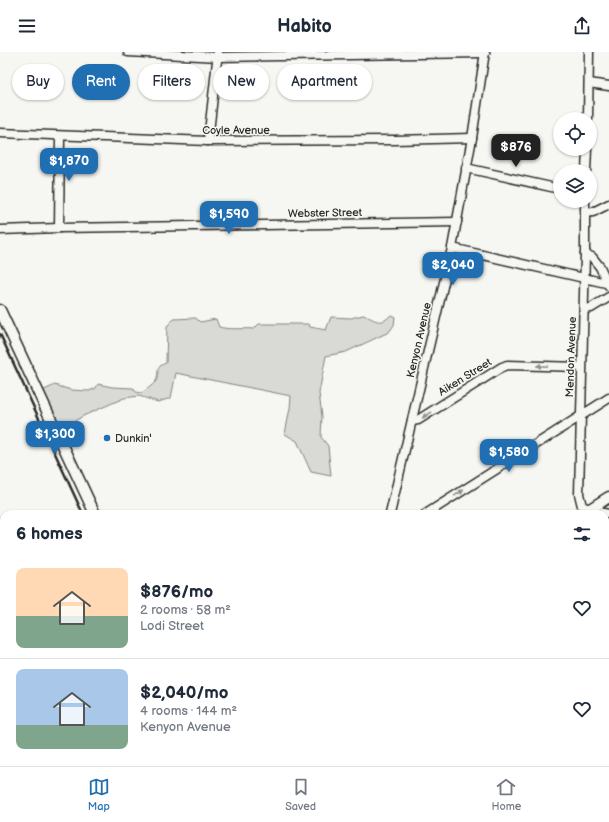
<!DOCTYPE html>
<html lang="en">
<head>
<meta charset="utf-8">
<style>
  :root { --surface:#fff; --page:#f2f2f3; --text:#1f2937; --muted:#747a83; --line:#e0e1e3; --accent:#1f6fb2 }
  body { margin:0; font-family:"Balsamiq Sans",sans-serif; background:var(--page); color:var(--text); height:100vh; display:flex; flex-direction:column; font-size:15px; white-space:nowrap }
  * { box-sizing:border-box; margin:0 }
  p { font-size:13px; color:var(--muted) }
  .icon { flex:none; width:22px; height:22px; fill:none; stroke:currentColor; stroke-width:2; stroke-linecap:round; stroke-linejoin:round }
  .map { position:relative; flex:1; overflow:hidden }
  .panel { position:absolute; left:0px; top:458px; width:609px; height:256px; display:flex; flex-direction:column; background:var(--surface); border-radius:12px 12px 0 0; box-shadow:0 1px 3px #0004 }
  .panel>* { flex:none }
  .banner { position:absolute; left:12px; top:12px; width:400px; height:36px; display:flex; gap:8px }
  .tools { position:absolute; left:553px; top:60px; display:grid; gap:8px }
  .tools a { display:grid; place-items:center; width:44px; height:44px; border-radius:50%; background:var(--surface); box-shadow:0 1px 3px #0004; font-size:20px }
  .price { position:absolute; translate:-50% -34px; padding:0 9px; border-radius:8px; background:var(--accent); color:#fff; font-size:13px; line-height:26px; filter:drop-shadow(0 1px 2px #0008) }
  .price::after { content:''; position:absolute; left:50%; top:24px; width:12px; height:9px; margin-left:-6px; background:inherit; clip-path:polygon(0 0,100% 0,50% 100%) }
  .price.current { background:#222; color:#fff }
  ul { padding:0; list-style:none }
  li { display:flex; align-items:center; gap:12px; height:100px; padding:0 16px }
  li+li { border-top:1px solid var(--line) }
  li span { display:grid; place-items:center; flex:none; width:112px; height:80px; border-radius:8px; color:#555 }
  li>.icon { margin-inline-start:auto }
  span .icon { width:48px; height:48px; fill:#fffc; stroke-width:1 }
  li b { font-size:17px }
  h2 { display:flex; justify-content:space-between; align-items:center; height:48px; padding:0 16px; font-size:17px }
  .pill { padding:0 14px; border-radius:18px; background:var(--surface); box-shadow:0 1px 3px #0004; font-size:14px; line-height:36px }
  .pill.current { background:var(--accent); color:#fff }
  header { display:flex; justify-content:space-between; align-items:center; height:52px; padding:0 16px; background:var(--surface); font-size:18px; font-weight:600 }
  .tab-bar { display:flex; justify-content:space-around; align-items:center; height:56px; border-top:1px solid var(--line); background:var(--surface); font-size:11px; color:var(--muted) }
  .tab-bar a { display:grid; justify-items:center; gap:2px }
  .tab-bar .current { color:var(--accent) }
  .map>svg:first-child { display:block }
</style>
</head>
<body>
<header><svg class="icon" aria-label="menu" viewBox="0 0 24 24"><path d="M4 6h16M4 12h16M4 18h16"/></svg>Habito<svg class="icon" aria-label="share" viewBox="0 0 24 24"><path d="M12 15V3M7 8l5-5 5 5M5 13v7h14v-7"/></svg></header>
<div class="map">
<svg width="609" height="714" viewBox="0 0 609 714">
  <rect width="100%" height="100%" fill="#f6f6f2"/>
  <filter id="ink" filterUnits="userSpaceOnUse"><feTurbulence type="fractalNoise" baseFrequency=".025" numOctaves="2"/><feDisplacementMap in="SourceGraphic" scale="8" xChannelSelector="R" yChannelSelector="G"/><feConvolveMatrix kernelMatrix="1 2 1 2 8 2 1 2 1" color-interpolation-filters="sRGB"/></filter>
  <g filter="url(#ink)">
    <!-- green -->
    <path fill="#d9d9d5" stroke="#828280" d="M363,263C376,267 379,275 391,263L395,265L394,273L389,280L346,300L326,304L319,341L322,364L321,385L328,394L331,424L311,420L297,389L285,382L290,356L291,344L176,321L171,346L158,350L139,344L124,346L83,364L68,373L71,387L62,394L40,340L55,333L71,338L89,339L96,336L98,332L112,335L133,336L136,340L141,341C146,338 152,334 156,329C160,321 154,315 166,311L167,274L174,267L196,266L200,270L216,267L219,275C228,278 244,276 254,277L259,272H309L310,275L326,278L331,265L351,266Z"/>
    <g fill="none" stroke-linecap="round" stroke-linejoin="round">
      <!-- minor casing -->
      <g stroke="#2b2b2b" stroke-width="11">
        <g id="minor">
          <path d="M128,0L218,5L485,1"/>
          <path d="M589,31L609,34"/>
          <path d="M588,67L589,0"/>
          <path d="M0,81L208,89L394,88L472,86"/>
          <path d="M208,89L218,0"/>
          <path d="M466,116L560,137"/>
          <path d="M586,119L587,97"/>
          <path d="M585,149V202L579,442L582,454L597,460L609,462"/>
          <path d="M585,161L593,160L609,152"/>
          <path d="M59,176L60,84"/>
          <path d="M0,178L59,176L457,170"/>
          <path d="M452,196L606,231"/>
          <path d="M585,202L592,205L600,215L609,234"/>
          <path d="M584,257L591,256L609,245"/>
          <path d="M412,369L418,368L502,315L507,313L581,315"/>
          <path d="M390,462L452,196L472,86L485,0"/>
          <path d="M426,462L609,346"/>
          <path d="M605,583L609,584"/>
          <path d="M0,620L4,652"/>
          <path d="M605,672H609"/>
          <path d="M11,710L12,714"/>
          <path d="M260,710L261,714"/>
          <path d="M344,710V714"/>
          <path d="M495,714V710"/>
        </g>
      </g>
      <!-- major casing -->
      <g stroke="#2b2b2b" stroke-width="13">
        <g id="major">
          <path d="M0,258L95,462"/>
          <path d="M582,462L609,445"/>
          <path d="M187,714L192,710"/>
        </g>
      </g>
      <!-- minor -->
      <use href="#minor" stroke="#f6f6f2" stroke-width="8"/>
      <!-- major -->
      <use href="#major" stroke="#f6f6f2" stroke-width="10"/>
      <!-- rail -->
      <g stroke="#2b2b2b" stroke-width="2.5">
        <path d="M0,282L83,462"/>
        <path d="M169,710L170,714"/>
      </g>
    </g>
    <!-- one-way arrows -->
    <defs><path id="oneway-solid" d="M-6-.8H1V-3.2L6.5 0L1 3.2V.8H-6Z"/></defs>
    <g fill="#90908e">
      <use href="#oneway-solid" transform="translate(542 314) rotate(-179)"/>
      <use href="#oneway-solid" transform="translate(427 363) rotate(148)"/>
      <use href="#oneway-solid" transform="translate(459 441) rotate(-32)"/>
    </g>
  </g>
  <!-- markers -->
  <circle fill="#1f6fb2" stroke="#f6f6f2" stroke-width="1.5" cx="107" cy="386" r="4"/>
  <g text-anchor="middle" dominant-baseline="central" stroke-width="3" stroke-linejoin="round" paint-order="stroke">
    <!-- street labels -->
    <g font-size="11" fill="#2b2b2b" stroke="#f6f6f2">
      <text x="236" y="78">Coyle Avenue</text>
      <text transform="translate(325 161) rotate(-1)">Webster Street</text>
      <text transform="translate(419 288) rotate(-77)">Kenyon Avenue</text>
      <text transform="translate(571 305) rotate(-88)">Mendon Avenue</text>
      <text transform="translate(465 325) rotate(-32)">Aiken Street</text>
    </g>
    <!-- poi labels -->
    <g font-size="11" fill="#2b2b2b" stroke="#f6f6f2" text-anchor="start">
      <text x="115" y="386">Dunkin'</text>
    </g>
  </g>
</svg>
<div class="tools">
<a><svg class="icon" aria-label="locate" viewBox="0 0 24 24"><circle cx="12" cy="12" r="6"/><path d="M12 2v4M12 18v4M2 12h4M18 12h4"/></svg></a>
<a><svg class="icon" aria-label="layers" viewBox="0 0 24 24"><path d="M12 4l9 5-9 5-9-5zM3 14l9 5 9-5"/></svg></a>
</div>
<b class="price current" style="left:516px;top:116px">$876</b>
<b class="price" style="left:69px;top:130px">$1,870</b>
<b class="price" style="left:229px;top:183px">$1,590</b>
<b class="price" style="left:453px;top:234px">$2,040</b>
<b class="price" style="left:55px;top:403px">$1,300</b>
<b class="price" style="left:509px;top:421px">$1,580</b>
<div class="banner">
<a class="pill">Buy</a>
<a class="pill current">Rent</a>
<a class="pill">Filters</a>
<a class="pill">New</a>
<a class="pill">Apartment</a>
</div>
<section class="panel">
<h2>6 homes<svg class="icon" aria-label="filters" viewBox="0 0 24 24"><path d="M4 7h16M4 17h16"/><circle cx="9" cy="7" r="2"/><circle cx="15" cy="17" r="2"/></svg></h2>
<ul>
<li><span style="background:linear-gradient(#ffd9b3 60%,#7fa58c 0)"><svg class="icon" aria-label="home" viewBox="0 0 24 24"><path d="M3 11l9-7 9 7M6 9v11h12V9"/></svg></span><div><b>$876/mo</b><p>2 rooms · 58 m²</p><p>Lodi Street</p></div><svg class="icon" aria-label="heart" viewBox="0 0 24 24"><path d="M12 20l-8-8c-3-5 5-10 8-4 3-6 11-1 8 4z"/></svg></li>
<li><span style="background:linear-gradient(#a9c7e8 70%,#7fa58c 0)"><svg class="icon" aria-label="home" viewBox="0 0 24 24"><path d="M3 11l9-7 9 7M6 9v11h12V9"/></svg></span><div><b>$2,040/mo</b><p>4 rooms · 144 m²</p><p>Kenyon Avenue</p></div><svg class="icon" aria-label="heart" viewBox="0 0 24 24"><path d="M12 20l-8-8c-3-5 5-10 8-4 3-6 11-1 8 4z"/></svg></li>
</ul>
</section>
</div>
<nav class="tab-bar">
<a class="current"><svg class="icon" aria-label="map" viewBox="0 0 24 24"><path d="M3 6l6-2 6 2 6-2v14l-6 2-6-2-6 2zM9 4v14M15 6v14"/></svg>Map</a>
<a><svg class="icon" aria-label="saved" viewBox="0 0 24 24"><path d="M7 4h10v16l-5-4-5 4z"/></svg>Saved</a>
<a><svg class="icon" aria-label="home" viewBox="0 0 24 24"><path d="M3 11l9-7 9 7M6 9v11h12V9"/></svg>Home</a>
</nav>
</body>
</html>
